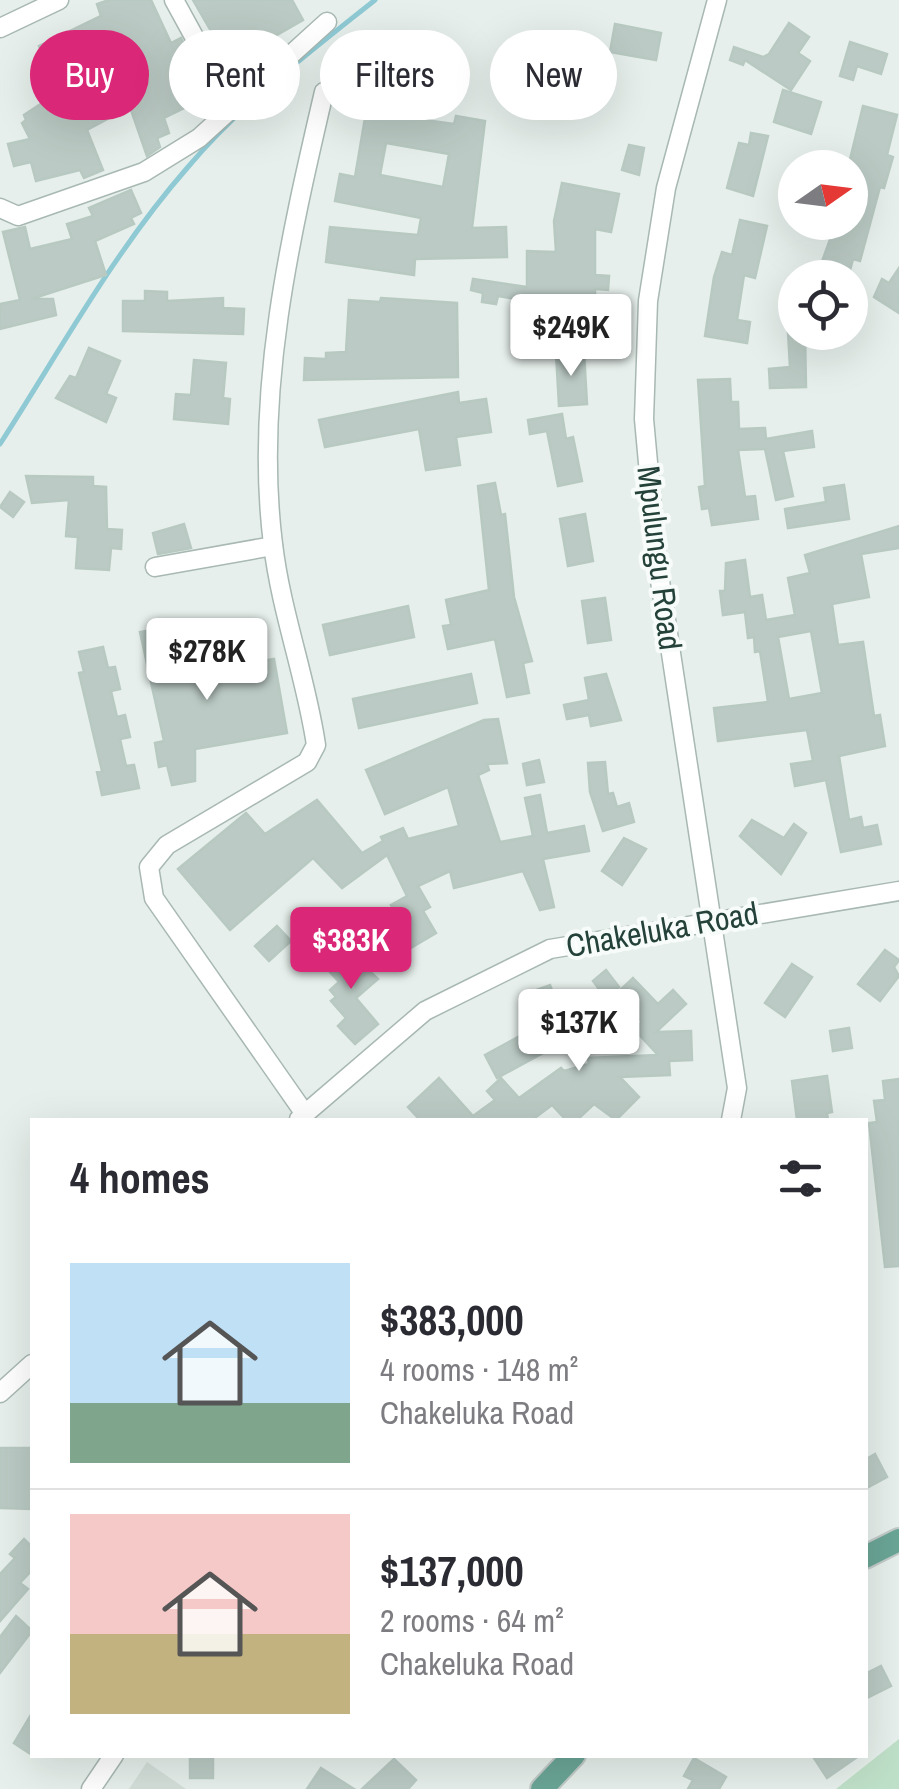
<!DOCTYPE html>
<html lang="en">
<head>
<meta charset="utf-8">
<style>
  :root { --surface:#fff; --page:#f7f7f7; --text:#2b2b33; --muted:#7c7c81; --line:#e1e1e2; --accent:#db2777 }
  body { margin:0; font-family:"Archivo Narrow",sans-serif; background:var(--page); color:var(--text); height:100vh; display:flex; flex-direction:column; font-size:38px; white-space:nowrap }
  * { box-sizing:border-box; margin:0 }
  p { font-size:32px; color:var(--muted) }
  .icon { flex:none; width:55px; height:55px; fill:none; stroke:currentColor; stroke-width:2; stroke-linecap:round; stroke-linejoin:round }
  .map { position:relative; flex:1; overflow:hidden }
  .sheet { position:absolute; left:30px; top:1118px; width:838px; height:640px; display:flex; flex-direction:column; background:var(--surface); border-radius:0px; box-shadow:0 10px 40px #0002 }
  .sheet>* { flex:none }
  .banner { position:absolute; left:30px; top:30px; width:840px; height:90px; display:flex; gap:20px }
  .needle { width:65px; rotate:76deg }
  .buttons { position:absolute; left:778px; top:150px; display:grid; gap:20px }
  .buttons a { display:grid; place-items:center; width:90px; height:90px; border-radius:50%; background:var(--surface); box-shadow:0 10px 40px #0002; font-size:50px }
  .price { position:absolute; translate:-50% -85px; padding:0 22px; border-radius:10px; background:#fff; color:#222; font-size:32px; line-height:65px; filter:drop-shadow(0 2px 5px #0008) }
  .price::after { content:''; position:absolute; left:50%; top:60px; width:30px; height:22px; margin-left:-15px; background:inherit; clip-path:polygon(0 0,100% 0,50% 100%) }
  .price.selected { background:var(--accent); color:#fff }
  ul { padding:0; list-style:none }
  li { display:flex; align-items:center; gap:30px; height:250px; padding:0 40px }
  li+li { border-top:2px solid var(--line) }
  li span { display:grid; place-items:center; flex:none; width:280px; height:200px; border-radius:0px; color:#555 }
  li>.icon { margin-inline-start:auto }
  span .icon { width:120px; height:120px; fill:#fffc; stroke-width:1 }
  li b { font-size:42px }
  h2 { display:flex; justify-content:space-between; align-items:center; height:120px; padding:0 40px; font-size:42px }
  .tag { padding:0 35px; border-radius:45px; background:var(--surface); box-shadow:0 10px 40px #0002; font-size:35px; line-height:90px }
  .tag.selected { background:var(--accent); color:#fff }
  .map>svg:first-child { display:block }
</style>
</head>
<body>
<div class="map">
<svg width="899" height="1789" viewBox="0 0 899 1789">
  <rect width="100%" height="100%" fill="#e6efeb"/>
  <!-- built -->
  <path fill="#d4dfda" d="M147,1762L186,1789H129Z"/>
  <!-- green -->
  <path fill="#bfe0c8" d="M899,1739V1789H836Z"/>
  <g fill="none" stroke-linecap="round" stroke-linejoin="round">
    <!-- stream -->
    <path stroke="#8ec9d4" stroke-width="5" d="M0,444C60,351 115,250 188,167C241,104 311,51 375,0"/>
  </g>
  <!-- building -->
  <g fill="#bbcac4" stroke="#b8c9c2" stroke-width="2.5" fill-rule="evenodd">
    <path d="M109,0H151L171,43L181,38L209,96L164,118L169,133L157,138L160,147L147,156L130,107L87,130L103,170L84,178L80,170L36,181L31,162L14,166L8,144L30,139L22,123L26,120L24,115L60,91L39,46L101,16L97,4Z"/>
    <path d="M193,0H292L303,20L249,51L259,67L236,86L228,72L233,69Z"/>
    <path d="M789,23L809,37L798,53L810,61L791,90L745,60L743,65L730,60L734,47L763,57L769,54Z"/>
    <path d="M615,24L661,33L656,60L610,52Z"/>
    <path d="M850,42L887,54L881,74L857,66L853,80L840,76Z"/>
    <path d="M783,90L821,102L811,134L774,122Z"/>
    <path d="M863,106L897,115L887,155L893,157L884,188L880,187L860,261L853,259L848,278H816L836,223L850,227L848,168Z"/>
    <path d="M366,112L454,124L456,116L485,121L472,228L506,227L507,257L415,259L414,275L326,262L330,227L418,235L421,218L335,201L340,174L355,177ZM386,143L449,154L443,187L380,175Z"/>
    <path d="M751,133L768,136L753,196L727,188L739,143L749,145Z"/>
    <path d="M629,145L644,148L639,175L622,170Z"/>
    <path d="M562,183L619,194L611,232L595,229V275L609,276L608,290L595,289V302L548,307H527V301L498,296L496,304L482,302L483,293L471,290L473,279L527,287V251L556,252L554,221Z"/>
    <path d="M131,190L141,213L131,218L134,224L95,241L106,275L31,299H53L56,315L0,329V304L20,300L3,232L25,227L30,249L72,239L67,224L93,216L89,208Z"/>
    <path d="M740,220L767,226L755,278L744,275L737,320L750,322L747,343L705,336L714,277L722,252L732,255Z"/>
    <path d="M899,268V313L874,297L882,279L889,283Z"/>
    <path d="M145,291L167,292V301L223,298V308L244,309L243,334L123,331V301H145Z"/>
    <path d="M381,298L457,303L458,377L304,380L305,358L326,359V353L346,352L349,300L380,302Z"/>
    <path d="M788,332H805L806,387L770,388L769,369L790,367Z"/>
    <path d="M89,348L120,361L106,394L116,398L106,422L56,398L70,376L76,378Z"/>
    <path d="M584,352L587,404L559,406L556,353Z"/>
    <path d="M194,360L226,363L223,398L230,399L228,424L174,419L176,394L191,395Z"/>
    <path d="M730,379L731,402H738L739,429L765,428L766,439L812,431L814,447L783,451L793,496L776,500L765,449L738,450L745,497L755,496L758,519L712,525L709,508L702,509L699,487L705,486L698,380Z"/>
    <path d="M458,392L459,403L486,399L491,432L456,437L460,465L426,470L419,429L325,447L319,420Z"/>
    <path d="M562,414L566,439L573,437L582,481L558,486L547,431L530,434L528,420Z"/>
    <path d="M26,476L93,477V486L106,487L107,529L122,530L121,549L111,548L109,570L76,568L78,537L66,536L69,500L32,503Z"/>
    <path d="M495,483L501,515L505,514L514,597L532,661L523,663L529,693L507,697L495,639L448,649L443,626L451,625L446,600L489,590L478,486Z"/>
    <path d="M844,485L849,519L788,528L785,509L826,502L824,488Z"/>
    <path d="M10,492L24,502L13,517L0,507Z"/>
    <path d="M585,514L593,561L568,566L560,519Z"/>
    <path d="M184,524L191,548L158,554L153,533Z"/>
    <path d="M899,526V548L861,554L869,597L832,604L838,645L863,642L874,716L880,715L885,746L839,756L849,820L861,817L863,828L877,825L881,844L841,852L826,780L795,786L791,764L813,761L807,730L718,741L714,708L768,702L760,651L755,652L754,637L748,638L745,612L723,615L720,591H725L726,563L745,560L750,597L762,595L766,620L795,615L788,578L810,573L805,555ZM811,631L822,693L789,699L778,637Z"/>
    <path d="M605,598L611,640L588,643L582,601Z"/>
    <path d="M408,606L414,637L330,655L323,625Z"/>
    <path d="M179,626L188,674L274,659L287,733L195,749V781L172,785L167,765L159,767L155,743L164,741L140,632Z"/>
    <path d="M103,647L108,668L115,667L120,689L111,691L117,717L125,715L130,737L120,739L126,766L134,765L139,788L102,795L97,772L102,771L79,673L84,672L79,652Z"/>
    <path d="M471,674L477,703L359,728L353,699Z"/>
    <path d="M606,674L621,720L591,726L589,715L567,719L564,705L589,700L585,678Z"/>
    <path d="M498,719L507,763L487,764L489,770L478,775L500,842L533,836L525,798L540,795L547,833L584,826L589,851L543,859L554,907L540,910L523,871L454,888L450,871L418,886L430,907L423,911L436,933L392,959L377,932L399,920L391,905L407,896L387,855L342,888L313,858L230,930L178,869L246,813L265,834L317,800L362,853L383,841L381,837L403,828L408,839L459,826L448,787L385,814L366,770L484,720Z"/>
    <path d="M539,760L544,782L527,785L523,764Z"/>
    <path d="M605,762L608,794L613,793L617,807L629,803L634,822L603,831L590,792L588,763Z"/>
    <path d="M752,820L784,838L794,824L806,833L781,874L740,836Z"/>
    <path d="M624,838L646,849L622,885L602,871Z"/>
    <path d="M277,926L291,941L269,961L255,946Z"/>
    <path d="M341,944L378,979L356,998L378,1024L355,1044L338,1026L346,1018L331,1001L336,997L330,990L339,982L321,962Z"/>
    <path d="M885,950L899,960L894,967L899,976L880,1001L858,984Z"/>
    <path d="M792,964L812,977L785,1017L765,1003Z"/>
    <path d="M606,970L619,987L605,997L593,981Z"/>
    <path d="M633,978L658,1004L673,990L686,1004L656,1032L691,1031L692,1060L669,1061L670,1075L620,1077L639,1097L616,1120L594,1104L577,1120H566L552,1105L532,1120H420L408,1107L439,1078L473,1116L495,1100L487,1091L501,1078L519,1098L561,1068L564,1071L589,1064L588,1058L658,1055L634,1029L642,1022L616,994Z"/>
    <path d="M550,985L562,1018L540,1026L528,993Z"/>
    <path d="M849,1028L852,1048L833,1051L830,1031Z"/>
    <path d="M531,1030L543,1053L497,1078L485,1055Z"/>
    <path d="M827,1076L832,1112L827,1113L828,1120H797L792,1081Z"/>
    <path d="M899,1079V1266L885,1267L869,1123L877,1122L874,1101L885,1100L883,1081Z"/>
    <path d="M0,1448H32V1509L0,1508Z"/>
    <path d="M875,1454L887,1477L865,1489V1460Z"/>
    <path d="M24,1539L32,1547V1570L20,1583L28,1589L0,1621V1574L15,1558L10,1554Z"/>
    <path d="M16,1616L32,1631L0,1673V1637Z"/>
    <path d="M881,1666L891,1686L865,1699V1674Z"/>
    <path d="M32,1713V1755L14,1743Z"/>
    <rect x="190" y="1755" width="23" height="23"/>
    <path d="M812,1755H860L827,1778Z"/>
    <path d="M694,1758L726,1777L719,1789H688L693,1780L684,1776Z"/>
    <path d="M394,1759L416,1780L408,1789H362Z"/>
    <path d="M321,1768L354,1789H307Z"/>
  </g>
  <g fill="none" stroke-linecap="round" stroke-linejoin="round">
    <!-- minor casing -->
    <g stroke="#a8b8b2" stroke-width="21">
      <g id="minor">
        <path d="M174,0L232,106"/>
        <path d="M717,0L666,188L648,301L644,419L657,561L737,1088L731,1120"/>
        <path d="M0,28L59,0"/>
        <path d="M0,208L18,216L144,172L199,138L327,22"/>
        <path d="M155,567L273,546"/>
        <path d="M305,1114L154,898L149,867L167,845L307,762L316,745C306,677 281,612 273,544C254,393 290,238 324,92"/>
        <path d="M299,1119L425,1011L550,949L899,891"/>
        <path d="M0,1393L32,1364"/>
        <path d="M91,1789L114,1755"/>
      </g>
    </g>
    <!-- major casing -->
    <g stroke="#c2cac8" stroke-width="26">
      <g id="major">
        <path d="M865,1557L899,1540"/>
        <path d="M542,1789L574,1755"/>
      </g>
    </g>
    <!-- minor -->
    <use href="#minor" stroke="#fff" stroke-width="18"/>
    <!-- major -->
    <use href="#major" stroke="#6aa596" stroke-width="22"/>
  </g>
  <g text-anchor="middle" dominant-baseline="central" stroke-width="8" stroke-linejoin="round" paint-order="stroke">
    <!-- street labels -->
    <g font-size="32" fill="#24423a" stroke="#f7fbf9">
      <text transform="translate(660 558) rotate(83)">Mpulungu Road</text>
      <text transform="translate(662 929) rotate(-10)">Chakeluka Road</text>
    </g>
  </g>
</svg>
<div class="buttons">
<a><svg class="needle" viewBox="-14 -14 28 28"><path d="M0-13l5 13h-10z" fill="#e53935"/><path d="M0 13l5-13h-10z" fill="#7c7c81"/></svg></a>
<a><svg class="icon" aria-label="locate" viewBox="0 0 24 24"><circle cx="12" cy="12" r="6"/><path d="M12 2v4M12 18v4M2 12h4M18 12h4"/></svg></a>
</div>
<b class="price" style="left:571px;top:379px">$249K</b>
<b class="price" style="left:207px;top:703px">$278K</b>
<b class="price selected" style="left:351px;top:992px">$383K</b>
<b class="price" style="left:579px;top:1074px">$137K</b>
<div class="banner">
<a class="tag selected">Buy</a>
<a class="tag">Rent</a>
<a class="tag">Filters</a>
<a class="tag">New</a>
</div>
<section class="sheet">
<h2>4 homes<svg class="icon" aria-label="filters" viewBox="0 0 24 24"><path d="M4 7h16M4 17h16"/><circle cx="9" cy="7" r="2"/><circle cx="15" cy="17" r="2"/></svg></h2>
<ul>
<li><span style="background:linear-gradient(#bfe0f5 70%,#7fa58c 0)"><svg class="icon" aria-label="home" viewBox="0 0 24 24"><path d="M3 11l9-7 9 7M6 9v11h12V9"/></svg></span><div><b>$383,000</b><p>4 rooms · 148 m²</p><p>Chakeluka Road</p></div></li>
<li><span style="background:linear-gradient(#f6c9c9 60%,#c2b280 0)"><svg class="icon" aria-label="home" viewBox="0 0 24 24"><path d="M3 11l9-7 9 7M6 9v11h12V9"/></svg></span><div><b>$137,000</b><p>2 rooms · 64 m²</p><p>Chakeluka Road</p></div></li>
</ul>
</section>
</div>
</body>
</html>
